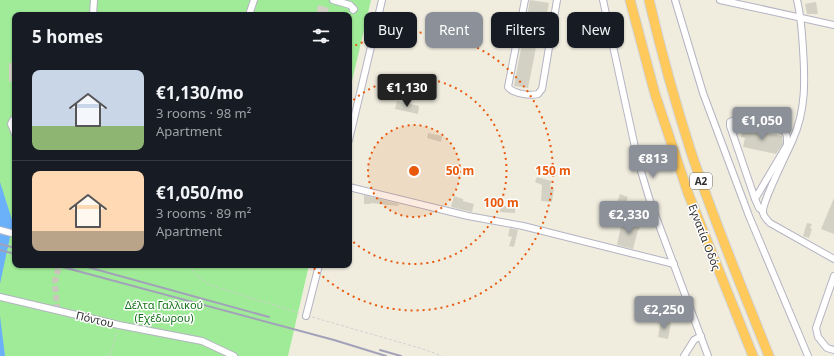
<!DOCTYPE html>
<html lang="en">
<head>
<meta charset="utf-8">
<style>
  :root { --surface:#171b24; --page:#20242c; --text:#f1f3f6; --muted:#9ea1a6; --line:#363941; --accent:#8c9099 }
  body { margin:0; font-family:"Noto Sans",sans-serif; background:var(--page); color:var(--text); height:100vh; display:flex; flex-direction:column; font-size:15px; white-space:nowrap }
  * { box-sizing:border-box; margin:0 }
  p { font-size:13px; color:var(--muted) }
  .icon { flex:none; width:22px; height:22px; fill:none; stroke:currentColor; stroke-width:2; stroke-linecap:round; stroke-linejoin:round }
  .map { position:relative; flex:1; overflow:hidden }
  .sheet { position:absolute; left:12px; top:12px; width:340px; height:256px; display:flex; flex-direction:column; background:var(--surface); border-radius:8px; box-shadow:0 1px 3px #0004 }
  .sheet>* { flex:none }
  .top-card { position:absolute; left:364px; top:12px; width:380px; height:36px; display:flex; gap:8px }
  .price { position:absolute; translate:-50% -34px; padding:0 9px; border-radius:4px; background:var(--accent); color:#fff; font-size:13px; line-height:26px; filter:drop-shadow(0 1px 2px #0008) }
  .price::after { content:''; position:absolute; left:50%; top:24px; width:12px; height:9px; margin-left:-6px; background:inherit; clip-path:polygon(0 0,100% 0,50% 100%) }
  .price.current { background:#222; color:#fff }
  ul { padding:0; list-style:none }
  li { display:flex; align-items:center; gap:12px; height:100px; padding:0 20px }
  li+li { border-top:1px solid var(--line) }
  li span { display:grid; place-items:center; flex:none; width:112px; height:80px; border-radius:8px; color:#555 }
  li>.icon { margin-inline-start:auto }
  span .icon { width:48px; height:48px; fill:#fffc; stroke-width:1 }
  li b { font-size:17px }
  h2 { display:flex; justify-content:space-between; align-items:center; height:48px; padding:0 20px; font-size:17px }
  .tag { padding:0 14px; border-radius:8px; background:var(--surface); box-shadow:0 1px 3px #0004; font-size:14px; line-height:36px }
  .tag.current { background:var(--accent); color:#fff }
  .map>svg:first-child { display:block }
</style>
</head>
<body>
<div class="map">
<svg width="834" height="356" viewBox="0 0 834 356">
  <rect width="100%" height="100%" fill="#f0eddf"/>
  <!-- green -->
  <path fill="#9feb97" d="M0,0H371L349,94V15H15V265H309L288,356H0Z"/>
  <!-- water -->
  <g fill="#6ab1fa">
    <path d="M0,182L13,223L0,284Z"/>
    <path d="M0,316L5,356H0Z"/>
  </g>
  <!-- building -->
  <g fill="#d2d1c3">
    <path d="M530,0L549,3L547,13L543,12L528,88L514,86Z"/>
    <path d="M816,2L818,14H807L805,4Z"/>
    <path d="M318,5L329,8L327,15H316Z"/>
    <path d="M9,63H15V81L9,82Z"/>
    <path d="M397,101L419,106L418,114L395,109Z"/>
    <path d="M743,128L782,136L783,144L776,154L743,147L745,138L741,137Z"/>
    <path d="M428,133L442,136L441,142L427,138Z"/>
    <path d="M537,177L551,181L550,188H554L552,202L541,201L542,185L535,182Z"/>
    <path d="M620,194L628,197L625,206L617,203Z"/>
    <path d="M364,195L399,204L398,206L371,203L370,204H364Z"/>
    <path d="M454,196L463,199V201L474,204L472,212L451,207Z"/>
    <path d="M834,198V234L821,229Z"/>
    <path d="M500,206H515V213L500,212Z"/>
    <path d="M632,218L640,220L639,225L640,226L639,230H638L633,249L617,245L621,226L630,228Z"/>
    <path d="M807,223L812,224L810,228L812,229L809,238L803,236Z"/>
    <path d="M510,228L518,230L514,247L509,246L512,237L508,236Z"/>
    <path d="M661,321L671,323L668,339L658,337Z"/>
  </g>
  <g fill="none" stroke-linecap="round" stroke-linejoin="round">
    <!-- minor-tunnel -->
    <path stroke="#c9c7bc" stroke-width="6" stroke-dasharray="6 3" stroke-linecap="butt" d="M57,310L55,282L59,265"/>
    <!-- minor casing -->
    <g stroke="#b4b3c2" stroke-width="8">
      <g id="minor">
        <path d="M333,0L350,5L354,9L353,10"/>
        <path d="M525,0L508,87C513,94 531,96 538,94L542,89L557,0"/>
        <path d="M603,0L638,161L650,201L708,356"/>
        <path d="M675,0L703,93L749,216L808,356"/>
        <path d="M720,0L834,25"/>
        <path d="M797,0C801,16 802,32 803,49C805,80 806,110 793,139C788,152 761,203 763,213C764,217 767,220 770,223L834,259"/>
        <path d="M93,15L94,0"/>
        <path d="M249,15L254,0"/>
        <path d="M13,120L11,124L15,134"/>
        <path d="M349,140L382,0"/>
        <path d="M349,187L468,216L523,226L674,264"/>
        <path d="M755,199L787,145C787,138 788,132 781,129L734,120L730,122V126L755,199L759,208L763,211"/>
        <path d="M0,230L15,234"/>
        <path d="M834,276L816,328L818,337L827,348L834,350"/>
        <path d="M0,297L119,325L202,341L234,356"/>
        <path d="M306,316L319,265"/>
        <path d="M684,356L694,340L701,336"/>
      </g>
    </g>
    <!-- highway casing -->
    <g stroke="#d1d1d1" stroke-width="11">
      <g id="highway">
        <path d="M630,0L655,94L688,193L753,356"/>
        <path d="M649,0C661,51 675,102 691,152C714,221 742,288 769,356"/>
      </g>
    </g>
    <!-- path -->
    <g stroke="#d1d1d1" stroke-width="1" stroke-dasharray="3 2" stroke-linecap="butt">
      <path d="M189,265L196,275L210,285L299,313"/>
      <path d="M312,317L423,349L442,356"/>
      <path d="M110,356L117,331"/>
    </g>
    <!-- minor -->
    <use href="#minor" stroke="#fff" stroke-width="6"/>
    <!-- highway -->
    <use href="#highway" stroke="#ffca5b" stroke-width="9"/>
    <!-- rail -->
    <g stroke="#a3a1b9" stroke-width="2">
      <path d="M0,244L15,248"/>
      <path d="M0,250L15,254"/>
      <path d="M55,265L334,340L386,356"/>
      <path d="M80,265L269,317"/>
      <path d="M380,350L401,356"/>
    </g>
  </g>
  <!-- distance rings -->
  <circle cx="414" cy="171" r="46" fill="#e8590c" fill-opacity=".12"/>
  <g fill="none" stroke="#e8590c" stroke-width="2" stroke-dasharray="2 4">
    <circle cx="414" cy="171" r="46"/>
    <path d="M349 104A93 93 0 1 1 349 238"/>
    <path d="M350 48A139 139 0 1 1 312 266"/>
  </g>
  <g text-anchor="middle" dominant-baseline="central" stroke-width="3" stroke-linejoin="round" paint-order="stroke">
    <!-- shield labels -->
    <rect fill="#fff" stroke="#6d6d6d" stroke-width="1" x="690" y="173" width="22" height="16" rx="3"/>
    <g font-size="10" font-weight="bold" fill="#2e2e2e">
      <text x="701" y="181">Α2</text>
    </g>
    <!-- street labels -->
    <g font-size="11" fill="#2e2e2e" stroke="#fff">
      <text transform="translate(705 237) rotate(69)">Εγνατία Οδός</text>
      <text transform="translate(95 319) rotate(13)">Πόντου</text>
    </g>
    <!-- park labels -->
    <g font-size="11" fill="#147418" stroke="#fff">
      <text x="164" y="304">Δέλτα Γαλλικού<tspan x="164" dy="13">(Εχέδωρου)</tspan></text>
    </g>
  </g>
  <circle cx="414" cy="171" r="6" fill="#e8590c" stroke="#fff" stroke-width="2"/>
  <g font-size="12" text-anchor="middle" font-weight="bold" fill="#e8590c" stroke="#fff" stroke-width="3" stroke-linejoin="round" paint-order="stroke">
    <text x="460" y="175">50 m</text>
    <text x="553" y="175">150 m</text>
    <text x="501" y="207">100 m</text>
  </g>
</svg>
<b class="price current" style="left:407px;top:108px">€1,130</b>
<b class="price" style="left:762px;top:141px">€1,050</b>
<b class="price" style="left:653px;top:179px">€813</b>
<b class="price" style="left:629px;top:235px">€2,330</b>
<b class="price" style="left:664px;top:330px">€2,250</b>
<div class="top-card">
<a class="tag">Buy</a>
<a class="tag current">Rent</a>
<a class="tag">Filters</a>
<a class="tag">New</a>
</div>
<section class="sheet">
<h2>5 homes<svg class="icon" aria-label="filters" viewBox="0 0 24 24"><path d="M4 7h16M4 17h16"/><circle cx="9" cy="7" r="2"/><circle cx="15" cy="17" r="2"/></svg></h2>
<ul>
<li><span style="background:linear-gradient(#c9d6e8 70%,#8fb573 0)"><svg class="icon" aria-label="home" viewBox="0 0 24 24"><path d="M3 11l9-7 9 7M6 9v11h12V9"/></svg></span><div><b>€1,130/mo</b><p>3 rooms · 98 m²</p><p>Apartment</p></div></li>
<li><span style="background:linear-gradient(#ffd9b3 75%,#b9a48a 0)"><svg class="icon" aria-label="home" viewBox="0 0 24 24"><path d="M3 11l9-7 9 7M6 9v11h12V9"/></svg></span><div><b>€1,050/mo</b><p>3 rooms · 89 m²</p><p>Apartment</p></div></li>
</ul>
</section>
</div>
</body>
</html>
